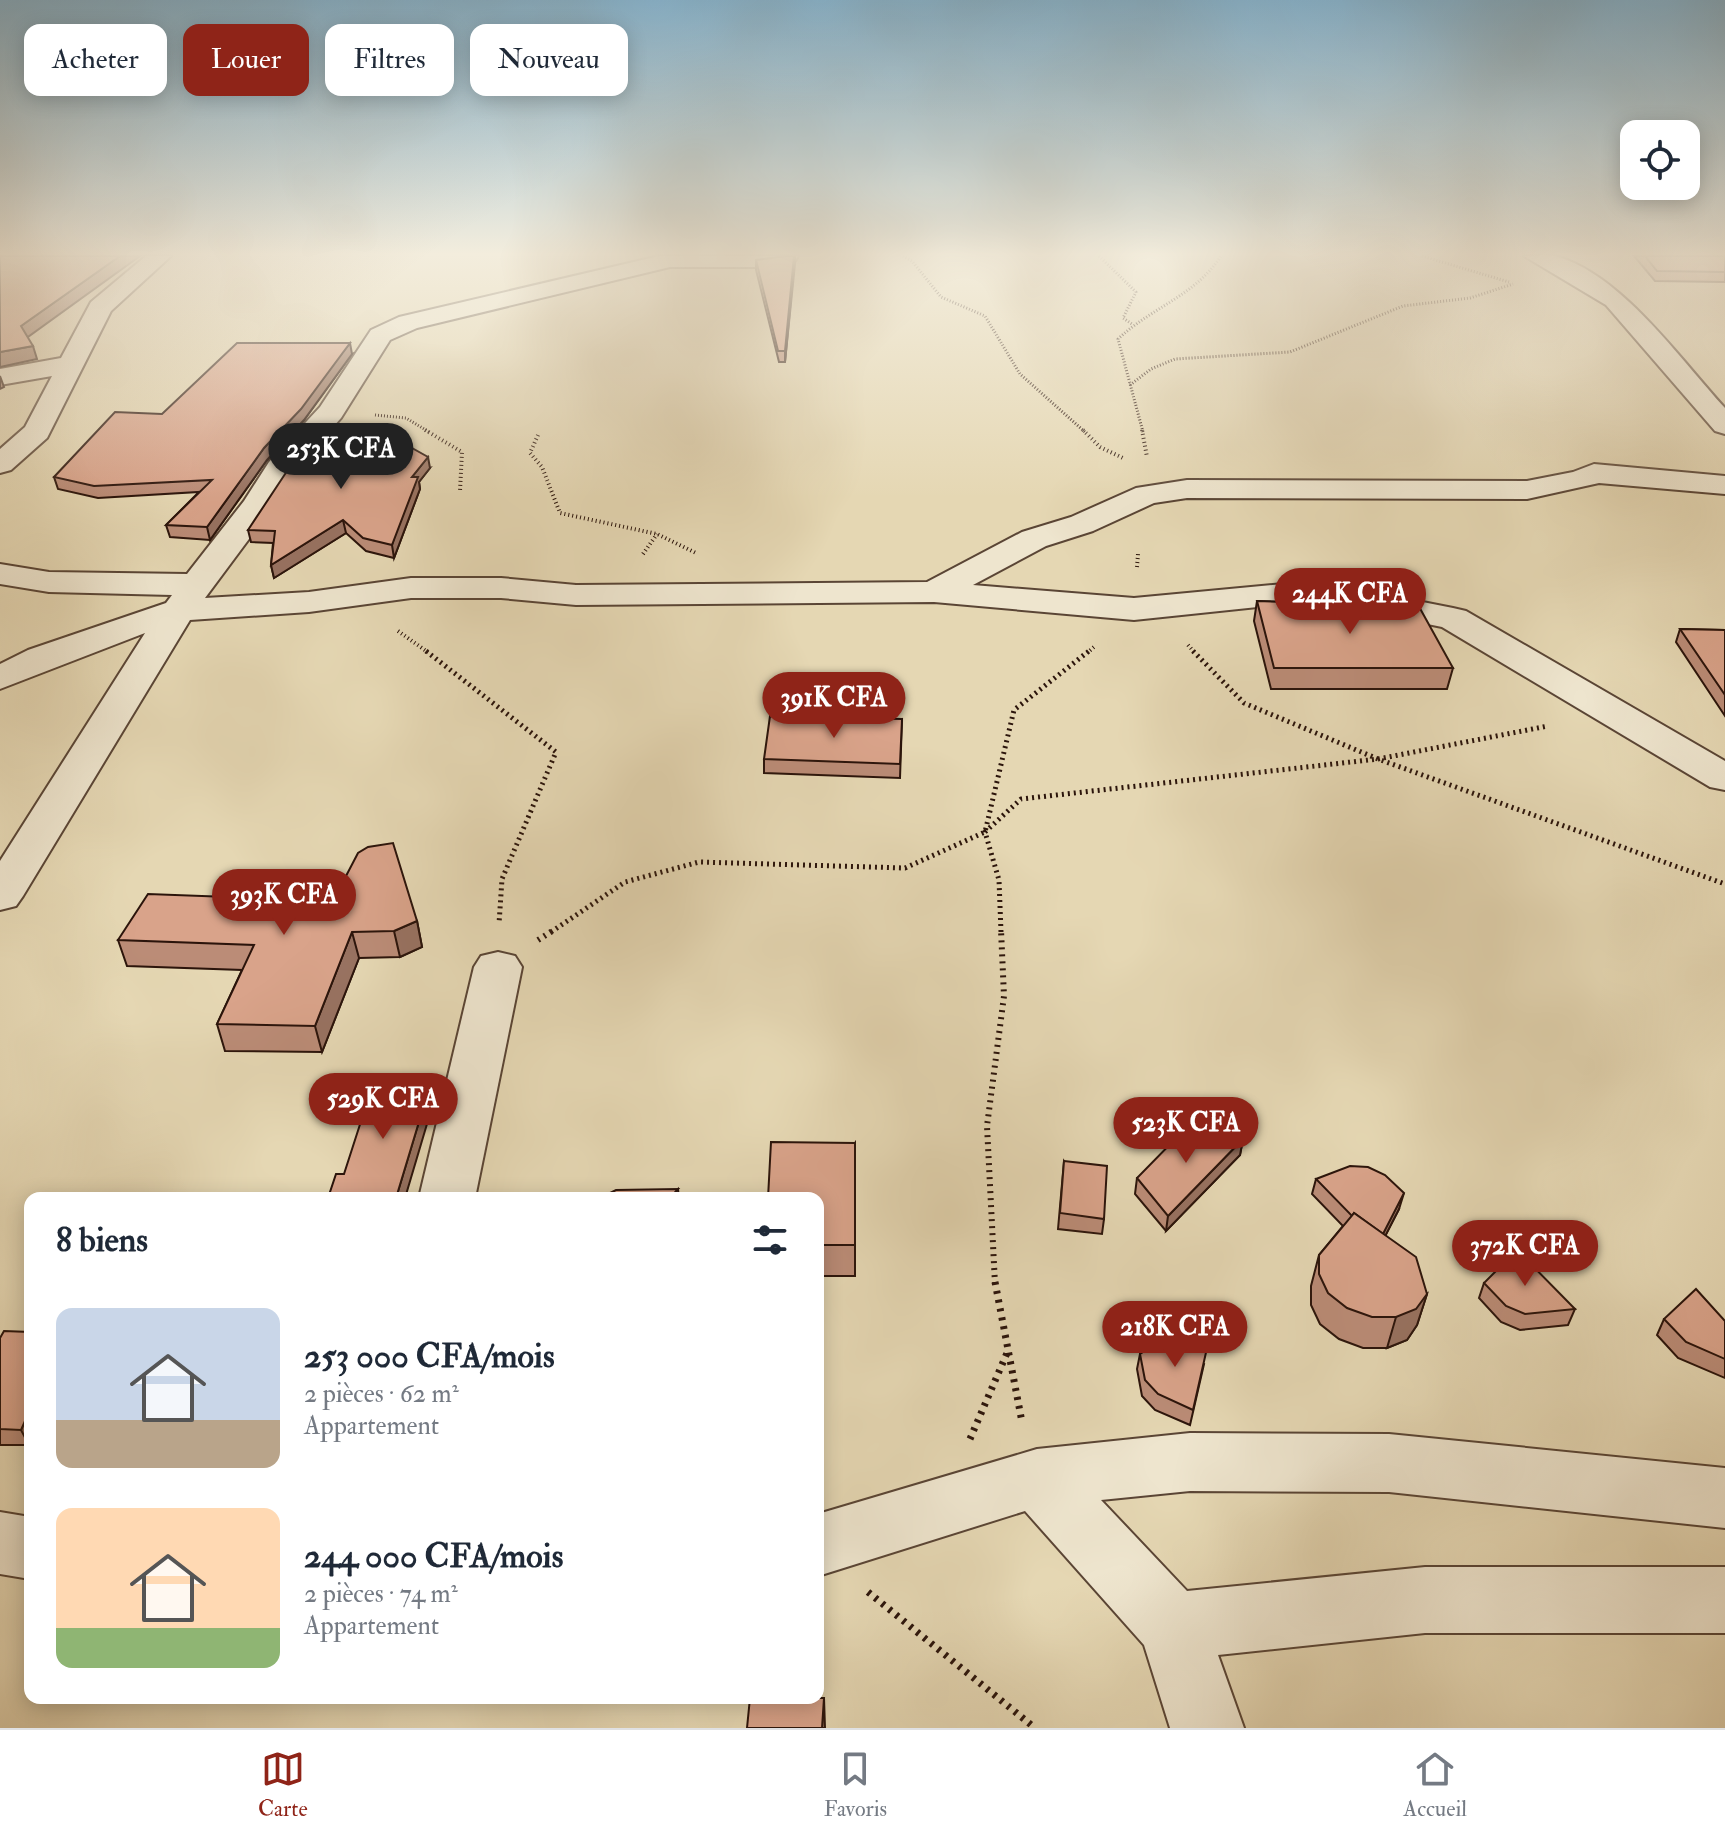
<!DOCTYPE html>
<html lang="fr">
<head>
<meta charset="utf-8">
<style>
  :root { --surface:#fff; --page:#f6f6f7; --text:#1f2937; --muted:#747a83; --line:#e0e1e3; --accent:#8f2418 }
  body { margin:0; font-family:"IM FELL Double Pica",serif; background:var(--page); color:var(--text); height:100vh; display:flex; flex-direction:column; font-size:30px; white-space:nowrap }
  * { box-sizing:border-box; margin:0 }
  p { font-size:26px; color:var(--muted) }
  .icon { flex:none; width:44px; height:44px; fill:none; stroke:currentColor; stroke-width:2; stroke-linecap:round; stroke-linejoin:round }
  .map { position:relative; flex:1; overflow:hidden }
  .side { position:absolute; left:24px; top:1192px; width:800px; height:512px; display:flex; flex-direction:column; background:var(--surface); border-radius:16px; box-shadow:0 4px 20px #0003 }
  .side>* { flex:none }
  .guide { position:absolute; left:24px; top:24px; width:800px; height:72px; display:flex; gap:16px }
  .buttons { position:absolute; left:1620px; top:120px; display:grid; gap:16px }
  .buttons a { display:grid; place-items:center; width:80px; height:80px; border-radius:16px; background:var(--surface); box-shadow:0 4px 20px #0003; font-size:40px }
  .price { position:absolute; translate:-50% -68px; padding:0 18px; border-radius:28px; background:var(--accent); color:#fff; font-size:26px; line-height:52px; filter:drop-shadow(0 2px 4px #0008) }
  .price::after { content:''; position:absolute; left:50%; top:48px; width:24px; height:18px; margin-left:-12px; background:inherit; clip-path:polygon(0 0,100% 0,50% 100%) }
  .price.selected { background:#222; color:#fff }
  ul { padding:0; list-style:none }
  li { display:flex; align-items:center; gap:24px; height:200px; padding:0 32px }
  li span { display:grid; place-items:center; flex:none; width:224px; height:160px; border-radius:16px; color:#555 }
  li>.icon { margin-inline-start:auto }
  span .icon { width:96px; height:96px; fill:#fffc; stroke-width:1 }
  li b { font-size:34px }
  h2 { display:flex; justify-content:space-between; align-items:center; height:96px; padding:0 32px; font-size:34px }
  .chip { padding:0 28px; border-radius:16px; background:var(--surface); box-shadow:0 4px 20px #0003; font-size:28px; line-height:72px }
  .chip.selected { background:var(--accent); color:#fff }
  .tab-bar { display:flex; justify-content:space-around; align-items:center; height:112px; border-top:2px solid var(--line); background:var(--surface); font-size:22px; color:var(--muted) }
  .tab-bar a { display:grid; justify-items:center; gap:4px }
  .tab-bar .selected { color:var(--accent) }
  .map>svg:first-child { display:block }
</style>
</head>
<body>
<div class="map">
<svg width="1725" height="1728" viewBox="0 0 1725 1728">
  <rect width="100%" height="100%" fill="#e5d7b3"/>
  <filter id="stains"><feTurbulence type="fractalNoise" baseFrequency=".0025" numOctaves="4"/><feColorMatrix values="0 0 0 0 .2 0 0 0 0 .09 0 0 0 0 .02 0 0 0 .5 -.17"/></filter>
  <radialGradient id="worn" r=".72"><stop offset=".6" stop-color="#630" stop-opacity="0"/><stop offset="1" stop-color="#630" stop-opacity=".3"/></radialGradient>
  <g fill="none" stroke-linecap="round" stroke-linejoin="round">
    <!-- minor casing -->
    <g stroke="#5a4535" stroke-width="4">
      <g id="minor">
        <path d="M146,256H171L111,311L47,438L11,470L0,473V449L25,427L52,376L0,385V369L61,358L91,302Z"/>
        <path d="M659,256H798L795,261L758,267H670L417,328L390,340L341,418L293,472L269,512L205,598L309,592L411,578H501L576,585L927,582L1022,532L1071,517L1136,488L1187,480L1527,481L1573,472L1594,464L1725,476V494L1599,483L1527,499L1187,498L1154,503L1093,531L1046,546L973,585L1134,598L1316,581L1453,608L1466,611L1725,761V790L1710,787L1442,627L1316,601L1134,620L934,602L576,605L501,598H411L309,612L190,620L23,896L16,906L0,910V861L145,633L0,689V664L28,650L166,603L172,595L49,592L0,584V564L49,572L187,574L244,501L269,462L320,407L371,330L399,317Z"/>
        <path d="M1524,256C1533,256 1546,254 1555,256C1620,273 1680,359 1725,408V434L1715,431L1606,305Z"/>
        <path d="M498,952L515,956L522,967L475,1198H419L474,967L481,956Z"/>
        <path d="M1190,1433L1389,1434L1725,1468V1528L1389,1492L1190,1491L1101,1500L1187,1591L1425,1567H1725V1633H1425L1218,1655L1244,1728H1170L1144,1645L1025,1511L818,1576V1514L1037,1449Z"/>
        <path d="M0,1512L30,1517V1579L0,1574Z"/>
      </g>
    </g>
    <!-- path-far4 -->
    <g stroke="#2b140b" stroke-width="3" stroke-dasharray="1 2" stroke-linecap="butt">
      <path d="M903,256L912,261L941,297L985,316L1020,374L1085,432"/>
      <path d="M1099,256L1136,292L1123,318L1132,324"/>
      <path d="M1422,256L1509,282"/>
      <path d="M1130,385L1151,369L1175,359L1290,352L1403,306L1470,298L1513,284"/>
      <path d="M375,415L406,418L429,432"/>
      <path d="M1143,432L1118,339C1152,307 1195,296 1221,256"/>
    </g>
    <!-- path-far3 -->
    <g stroke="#2b140b" stroke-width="4" stroke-dasharray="1 3" stroke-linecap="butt">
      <path d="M425,430L462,452L460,491"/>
      <path d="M1083,430L1100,447L1125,459"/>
      <path d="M1142,430L1147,457"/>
      <path d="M538,435L530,453L542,467L560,513L657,534L696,553"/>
      <path d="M643,554L657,534"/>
      <path d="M1137,567L1138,554"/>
      <path d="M398,631L429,653"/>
      <path d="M1188,645L1195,653"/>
      <path d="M1087,653L1094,647"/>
    </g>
    <!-- path-far2 -->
    <g stroke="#2b140b" stroke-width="5" stroke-dasharray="2 4" stroke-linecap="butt">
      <path d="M426,651L556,752L502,879L499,924"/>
      <path d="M1193,651L1244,703L1378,759L1725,884"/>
      <path d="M551,932L625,882L699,862L905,868L985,832L1014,710L1089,651"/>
      <path d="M1001,932L999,880L985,832L1021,799L1378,759L1548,726"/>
    </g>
    <!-- path-far1 -->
    <g stroke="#2b140b" stroke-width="6" stroke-dasharray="2 5" stroke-linecap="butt">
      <path d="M538,940L554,930"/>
      <path d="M995,1284L987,1126L1004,996L1001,930"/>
    </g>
    <!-- path -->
    <g stroke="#2b140b" stroke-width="7" stroke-dasharray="3 6" stroke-linecap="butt">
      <path d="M995,1282L1022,1422"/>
      <path d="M970,1439L1007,1353"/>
      <path d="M868,1592L1035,1728"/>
    </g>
    <!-- minor -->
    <use href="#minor" fill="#eee5ce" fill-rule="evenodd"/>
  </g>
  <!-- wall -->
  <g fill="#bb8c77" stroke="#2b140b" stroke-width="2">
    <path d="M795,256L785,362H779L756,270V260Z"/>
    <path d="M1634,256H1725V282L1655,281Z"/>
    <path d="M352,354L304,420L267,460L210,540L170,537L166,525L199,492L98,498L58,489L54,477Z"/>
    <path d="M430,468L419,482L420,489L394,558L366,551L346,533L274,578L271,565L273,543L251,542L248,530Z"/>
    <path d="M1345,600L1453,668L1447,689H1271L1254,621L1257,601L1344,604Z"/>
    <path d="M1680,629L1725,630V716L1676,642Z"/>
    <path d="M902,719L900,778L764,773V759Z"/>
    <path d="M417,921L422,947L400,957L359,958L322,1052L225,1051L217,1024L242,970L127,966L118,940Z"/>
    <path d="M1243,1139L1240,1155L1166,1231L1135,1194L1137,1178Z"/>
    <path d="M855,1143V1276H818V1198Z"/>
    <path d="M1064,1161L1104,1219L1102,1234L1058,1229Z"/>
    <path d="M1316,1179L1399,1209L1385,1236L1427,1294L1417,1325L1407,1340L1387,1348H1363L1339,1339L1320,1324L1311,1305V1286L1319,1255L1343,1226L1312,1194Z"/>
    <path d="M1484,1283L1575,1309L1568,1325L1520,1330L1501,1322L1479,1298Z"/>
    <path d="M1664,1319L1725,1321V1378L1678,1358L1657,1335Z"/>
    <path d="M0,1338L29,1445H0Z"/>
    <path d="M1140,1354L1204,1364L1190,1425L1155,1410L1142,1396L1137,1369Z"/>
  </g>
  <!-- shaded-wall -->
  <g fill="#987261" stroke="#2b140b" stroke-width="2">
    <path d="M120,256H140L25,339L21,326Z"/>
    <path d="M795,256V264L785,362V351Z"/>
    <path d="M350,343L352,354L304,420L267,460L210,540L207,527L264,448Z"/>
    <path d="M33,346L37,359L0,367V352Z"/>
    <path d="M0,376L4,387L0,389Z"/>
    <path d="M428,457L430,468L419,482L420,489L394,558L392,545L412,477Z"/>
    <path d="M343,520L346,533L274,578L271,565Z"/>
    <path d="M417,921L422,947L400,957L394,931Z"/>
    <path d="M352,932L359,958L322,1052L315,1026Z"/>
    <path d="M431,1082L435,1097L405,1198H396Z"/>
    <path d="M1243,1139L1240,1155L1166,1231L1168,1216Z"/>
    <path d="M678,1189L679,1198H670Z"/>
    <path d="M1404,1193L1399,1209L1374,1258L1378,1242Z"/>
    <path d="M1427,1294L1417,1325L1407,1340L1387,1348L1396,1317Z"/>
    <path d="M30,1410V1442L29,1445L21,1430Z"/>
    <path d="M824,1698L825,1728H822Z"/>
  </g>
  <!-- building -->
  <g fill="#d9a38a" stroke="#2b140b" stroke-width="2">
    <path d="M0,256H120L21,326L33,346L0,352Z"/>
    <path d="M786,256H794L785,351H778L756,260Z"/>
    <path d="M1645,256H1725V272L1657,271Z"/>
    <path d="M237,343H350L301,409L264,448L207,527L166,525L212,480L94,486L54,477L115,412L162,414Z"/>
    <path d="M321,431L364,439L394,438L428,457L412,477H418L392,545L363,538L343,520L271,565L275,531L248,530L293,462Z"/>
    <path d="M1345,600L1417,603L1453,668H1274L1257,601L1347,604Z"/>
    <path d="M1680,629L1725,630V695Z"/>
    <path d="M770,716L902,719L900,764L764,759Z"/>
    <path d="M393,843L417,921L394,931L352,932L315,1026L217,1024L254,945L118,940L148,894L333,901L358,853L368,847Z"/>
    <path d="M374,1081L431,1082L396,1198H328L336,1174H344Z"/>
    <path d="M1201,1126L1243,1139L1168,1216L1137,1178L1186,1128Z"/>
    <path d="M771,1142L855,1143V1245H818V1198H768Z"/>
    <path d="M1064,1161L1107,1166L1104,1219L1060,1213Z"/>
    <path d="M1350,1166L1368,1167L1385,1175L1404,1193L1383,1234L1354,1213L1352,1216L1316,1179Z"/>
    <path d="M678,1189L670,1198H600L616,1190Z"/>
    <path d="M1354,1213L1416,1257L1427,1294L1416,1309L1396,1317H1372L1347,1308L1328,1293L1319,1274V1255Z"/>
    <path d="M1517,1250L1575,1309L1525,1314L1506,1306L1484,1283Z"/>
    <path d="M1696,1289L1725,1321V1359L1686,1342L1664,1319Z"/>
    <path d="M4,1331L30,1332V1410L21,1430L0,1429V1338Z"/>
    <path d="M1184,1338L1207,1348L1193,1410L1158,1394L1145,1380L1140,1354L1164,1339Z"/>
    <path d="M750,1698H824L822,1728H747Z"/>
  </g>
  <!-- sky -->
  <linearGradient id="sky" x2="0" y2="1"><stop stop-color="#87b6d2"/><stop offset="0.51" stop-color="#f3eddd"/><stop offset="1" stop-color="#f3eddd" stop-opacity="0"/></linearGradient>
  <rect width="1725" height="498" fill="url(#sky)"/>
  <rect width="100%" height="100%" filter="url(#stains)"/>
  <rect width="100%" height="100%" fill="url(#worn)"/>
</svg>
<div class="buttons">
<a><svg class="icon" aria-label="locate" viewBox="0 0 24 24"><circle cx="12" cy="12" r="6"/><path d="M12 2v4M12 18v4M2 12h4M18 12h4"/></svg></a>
</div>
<b class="price selected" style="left:341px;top:491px">253K CFA</b>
<b class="price" style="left:1350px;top:636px">244K CFA</b>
<b class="price" style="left:834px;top:740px">391K CFA</b>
<b class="price" style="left:284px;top:937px">393K CFA</b>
<b class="price" style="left:383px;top:1141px">529K CFA</b>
<b class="price" style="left:1186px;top:1165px">523K CFA</b>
<b class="price" style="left:1525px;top:1288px">372K CFA</b>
<b class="price" style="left:1175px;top:1369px">218K CFA</b>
<div class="guide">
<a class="chip">Acheter</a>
<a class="chip selected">Louer</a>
<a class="chip">Filtres</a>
<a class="chip">Nouveau</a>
</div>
<section class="side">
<h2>8 biens<svg class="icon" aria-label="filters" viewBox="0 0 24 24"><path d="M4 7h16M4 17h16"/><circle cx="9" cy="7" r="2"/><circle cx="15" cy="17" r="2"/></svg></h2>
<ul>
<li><span style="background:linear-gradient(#c9d6e8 70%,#b9a48a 0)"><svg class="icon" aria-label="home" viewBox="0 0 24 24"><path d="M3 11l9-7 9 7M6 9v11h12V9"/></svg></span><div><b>253 000 CFA/mois</b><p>2 pièces · 62 m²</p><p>Appartement</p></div></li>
<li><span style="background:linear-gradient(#ffd9b3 75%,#8fb573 0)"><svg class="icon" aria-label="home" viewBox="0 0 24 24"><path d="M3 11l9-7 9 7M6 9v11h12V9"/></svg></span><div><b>244 000 CFA/mois</b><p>2 pièces · 74 m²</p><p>Appartement</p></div></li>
</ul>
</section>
</div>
<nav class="tab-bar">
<a class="selected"><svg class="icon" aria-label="map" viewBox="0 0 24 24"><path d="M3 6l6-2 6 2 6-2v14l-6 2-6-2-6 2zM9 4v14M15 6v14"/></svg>Carte</a>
<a><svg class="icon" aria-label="saved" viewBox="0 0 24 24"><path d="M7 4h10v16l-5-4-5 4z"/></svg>Favoris</a>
<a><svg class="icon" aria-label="home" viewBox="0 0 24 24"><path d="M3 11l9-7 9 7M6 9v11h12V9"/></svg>Accueil</a>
</nav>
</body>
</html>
